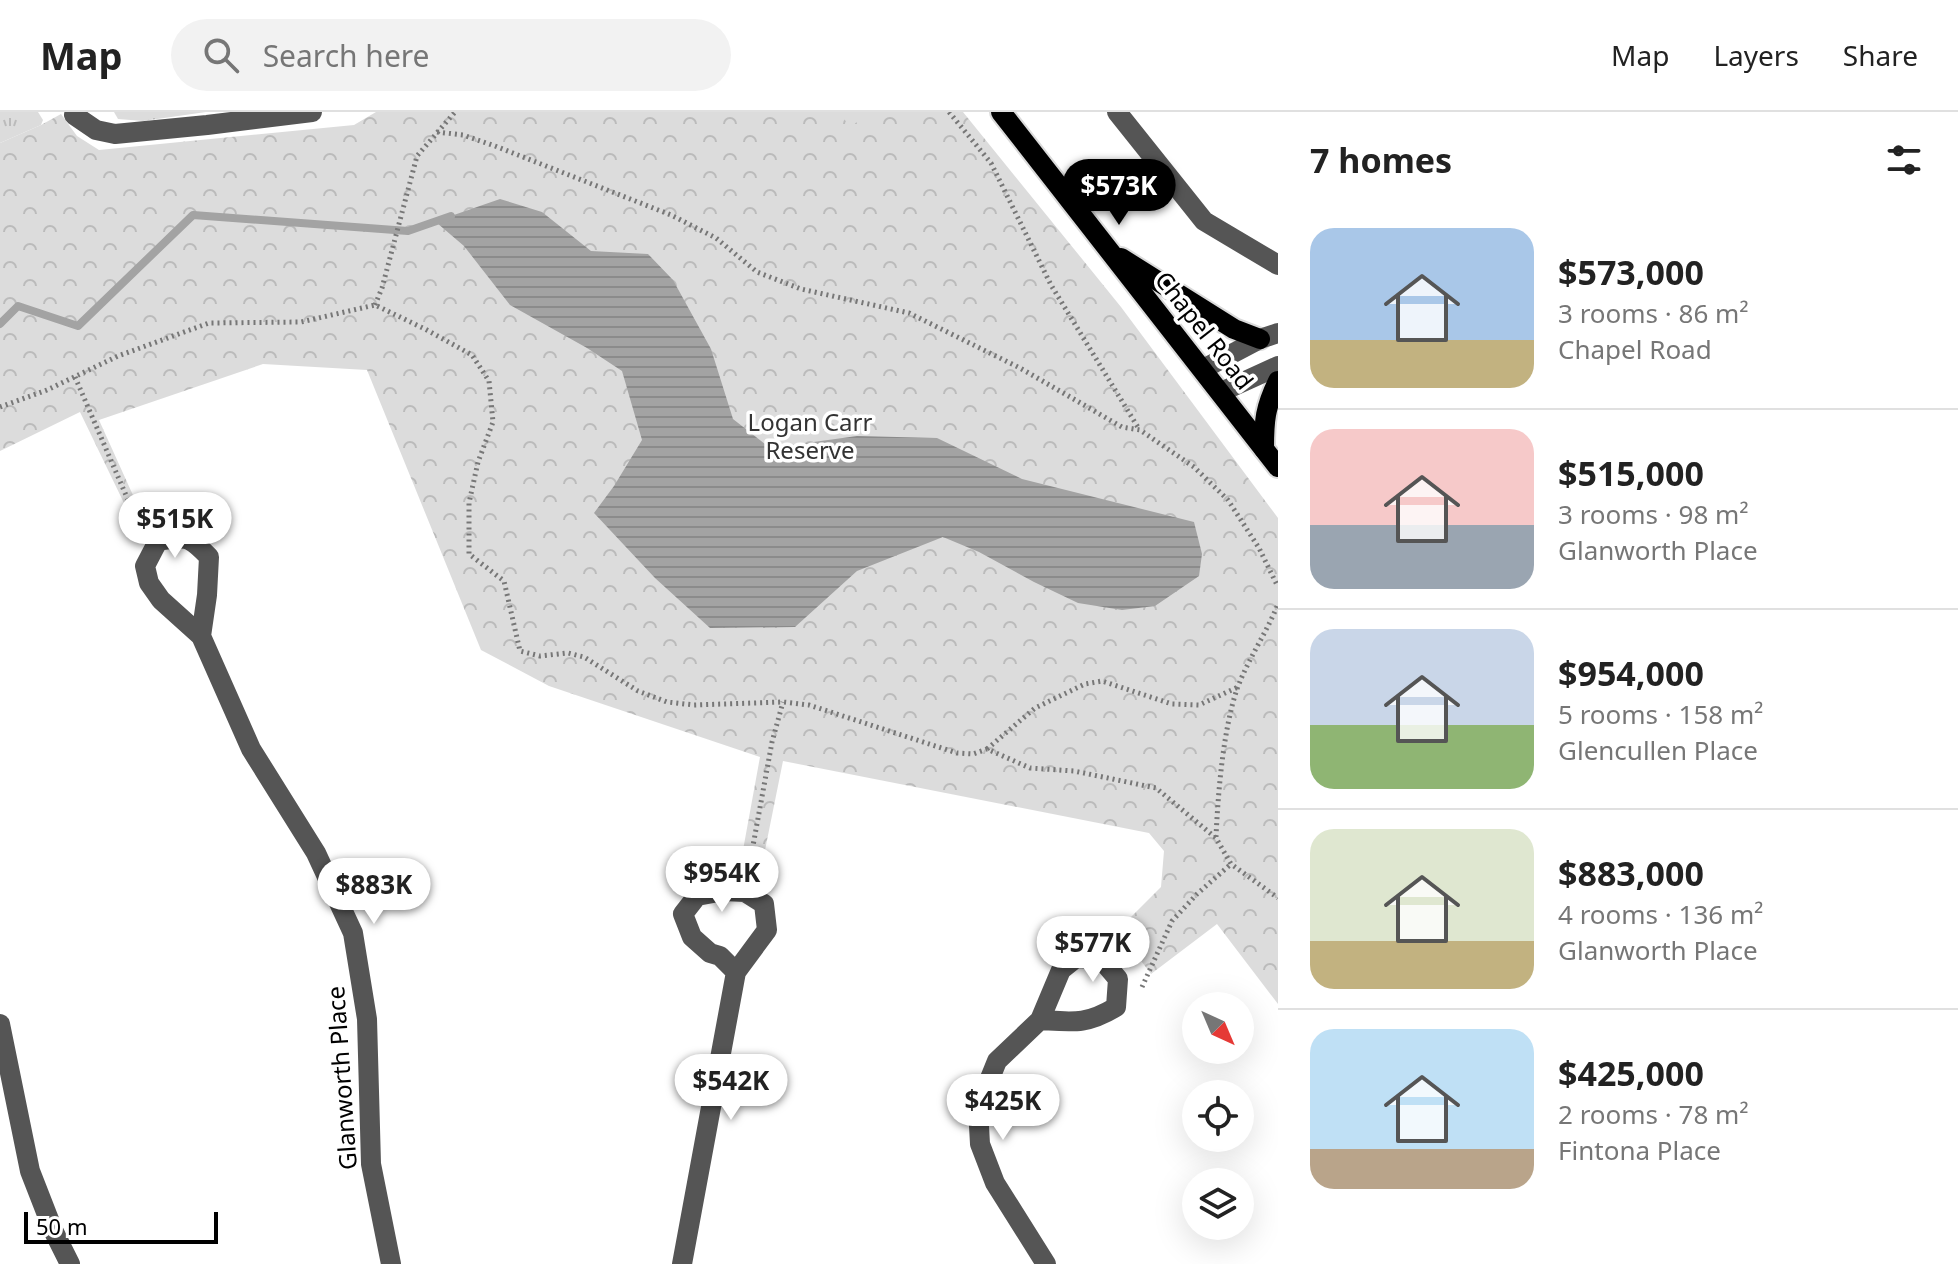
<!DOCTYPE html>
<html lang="en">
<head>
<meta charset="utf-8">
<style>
  :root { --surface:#fff; --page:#f2f2f2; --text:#222; --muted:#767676; --line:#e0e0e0; --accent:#000 }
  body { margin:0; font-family:"Noto Sans",sans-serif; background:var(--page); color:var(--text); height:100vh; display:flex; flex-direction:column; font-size:30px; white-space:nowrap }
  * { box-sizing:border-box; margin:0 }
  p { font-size:26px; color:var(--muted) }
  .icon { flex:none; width:44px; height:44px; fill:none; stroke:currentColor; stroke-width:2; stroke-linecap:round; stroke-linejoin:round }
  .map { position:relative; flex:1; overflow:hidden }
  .drawer { display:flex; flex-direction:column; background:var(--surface); width:680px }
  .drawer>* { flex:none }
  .needle { width:52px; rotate:136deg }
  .tools { position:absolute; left:1182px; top:880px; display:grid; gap:16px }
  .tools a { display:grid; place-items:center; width:72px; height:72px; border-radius:50%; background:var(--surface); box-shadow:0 8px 32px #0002; font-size:40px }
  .scale { position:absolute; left:24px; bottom:20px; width:194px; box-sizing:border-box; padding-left:8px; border:4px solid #000; border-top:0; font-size:22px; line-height:28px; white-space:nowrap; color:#000; -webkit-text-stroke:6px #fff; paint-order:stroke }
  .price { position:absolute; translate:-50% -68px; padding:0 18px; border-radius:28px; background:#fff; color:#222; font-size:26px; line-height:52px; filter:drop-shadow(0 2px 4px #0008) }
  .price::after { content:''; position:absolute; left:50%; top:48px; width:24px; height:18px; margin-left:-12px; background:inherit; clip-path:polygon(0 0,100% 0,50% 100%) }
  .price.selected { background:var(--accent); color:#fff }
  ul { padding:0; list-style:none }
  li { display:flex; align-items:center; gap:24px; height:200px; padding:0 32px }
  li+li { border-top:2px solid var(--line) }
  li span { display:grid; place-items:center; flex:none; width:224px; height:160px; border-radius:24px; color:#555 }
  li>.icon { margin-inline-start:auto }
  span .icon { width:96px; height:96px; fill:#fffc; stroke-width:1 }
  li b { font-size:34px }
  h2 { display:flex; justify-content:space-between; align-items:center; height:96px; padding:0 32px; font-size:34px }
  header { display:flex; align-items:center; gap:48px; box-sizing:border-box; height:112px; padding:0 40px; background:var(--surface); border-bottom:2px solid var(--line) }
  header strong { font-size:38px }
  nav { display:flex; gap:44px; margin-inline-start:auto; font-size:28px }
  .search { width:560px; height:72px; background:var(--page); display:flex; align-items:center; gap:20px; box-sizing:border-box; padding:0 28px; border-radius:44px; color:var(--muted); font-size:30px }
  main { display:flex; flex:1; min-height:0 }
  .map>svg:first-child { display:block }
</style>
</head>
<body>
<header>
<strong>Map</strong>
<div class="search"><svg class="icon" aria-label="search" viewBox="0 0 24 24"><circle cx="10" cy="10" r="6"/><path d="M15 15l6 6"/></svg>Search here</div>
<nav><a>Map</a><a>Layers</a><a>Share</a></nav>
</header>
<main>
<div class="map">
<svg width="1278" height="1152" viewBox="0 0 1278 1152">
  <defs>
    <pattern id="grass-tufts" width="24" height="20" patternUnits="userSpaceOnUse" patternTransform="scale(2)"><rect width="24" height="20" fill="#dcdcdc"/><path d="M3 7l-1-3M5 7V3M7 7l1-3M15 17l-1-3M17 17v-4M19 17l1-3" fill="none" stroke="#bbb"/></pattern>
    <pattern id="park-crowns" width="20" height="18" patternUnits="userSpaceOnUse" patternTransform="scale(2)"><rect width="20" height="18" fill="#dcdcdc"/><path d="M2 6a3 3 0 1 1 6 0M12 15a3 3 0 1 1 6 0" fill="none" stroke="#bbb"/></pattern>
    <pattern id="water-rules" width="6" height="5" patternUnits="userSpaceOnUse" patternTransform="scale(2)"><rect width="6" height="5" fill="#a3a3a3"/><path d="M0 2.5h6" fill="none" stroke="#8b8b8b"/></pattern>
  </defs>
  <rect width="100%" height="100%" fill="#fff"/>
  <!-- grass -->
  <g fill="url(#grass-tufts)">
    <path d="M0,0H38L43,8L41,13L0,31Z"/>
    <path d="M114,0H206L143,9L118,7Z"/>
  </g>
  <!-- park -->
  <path fill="url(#park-crowns)" d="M376,0H963L1121,195L1278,406V892L1217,812L1151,862L1114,813L1129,807L1161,775L1164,739L1149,721L783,649L760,763L739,760L760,645L549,574L481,538L367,258L263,252L99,308L146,412L137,418L80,300L0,339V31L41,13L61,2L77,24L99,38L354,13Z"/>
  <!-- pitch -->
  <path fill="#dcdcdc" d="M839,0H871L850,15Z"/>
  <!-- water -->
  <path fill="url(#water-rules)" d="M500,87L542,100L591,139L648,142L673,168L711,237L733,307L770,336L857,324L937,326L1022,367L1194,410L1202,442L1199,464L1155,494L1122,498L1078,491L1034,470L979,440L943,425L857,459L795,515L710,516L655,466L594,401L614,374L642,328L622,259L587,236L510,193L464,134L437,111L451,104Z"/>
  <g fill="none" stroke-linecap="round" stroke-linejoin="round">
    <!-- stream -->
    <path stroke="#a3a3a3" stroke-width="8" d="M0,212L18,194L78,214L193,103L408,119L451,104"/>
    <!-- major casing -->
    <g stroke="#dbdbdb" stroke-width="24">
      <g id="major">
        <path d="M1001,0L1278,355"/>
        <path d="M1121,146L1234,217L1260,227"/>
        <path d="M1264,337C1264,308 1265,296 1278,269"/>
      </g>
    </g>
    <!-- path -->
    <g stroke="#777" stroke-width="5" stroke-dasharray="2 4" stroke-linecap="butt">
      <path d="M949,0L991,51L1051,173L1139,317"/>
      <path d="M437,20L463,23L495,34L671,103L716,126L757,160L801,177L909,201L1020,256L1122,315L1140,318L1194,355L1228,388L1259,436L1278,475"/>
      <path d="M375,193L382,176L417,44L455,0"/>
      <path d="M75,265L138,411L143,415"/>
      <path d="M0,295L47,278L118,244L209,211L301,210L375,193L425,217L472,243L489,269L493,310L478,350L469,391V442L504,469L520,539L540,544L568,541L584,545L638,579L667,590L694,593L783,590L809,593L957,641L973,642L987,637L1030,656L1074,659L1156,676L1216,726L1231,752L1278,786"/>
      <path d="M987,637L1035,596L1085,572L1102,569L1172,592L1199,593L1238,575"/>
      <path d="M1216,725C1218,681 1223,619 1237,577C1248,547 1266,522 1278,492"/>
      <path d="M748,761L772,630L783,590"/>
      <path d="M1142,875L1172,809L1197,782L1231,752"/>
    </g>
    <!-- minor -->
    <g stroke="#555" stroke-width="20">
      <path d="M1117,0L1204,109L1278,153"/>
      <path d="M74,3L96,18L115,22L207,13L312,0"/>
      <path d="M1203,257L1260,227L1278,221"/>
      <path d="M1221,280L1278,254"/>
      <path d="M201,524L207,483L209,445C189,424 186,424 158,429L145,454L149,471L161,488L201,524L251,637L316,741L353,821L367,907L371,1052L391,1152"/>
      <path d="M1040,908C1073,910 1086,913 1116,895L1118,867L1101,847L1076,846L1061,858L1040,908L997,949L978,996L980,1032L995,1071L1046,1152"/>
      <path d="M0,912L30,1059L53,1118L70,1152"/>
      <path d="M682,1152L736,860L767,818L764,792L745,780L724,779L697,784L683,802L692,825L710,841L720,844L736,860"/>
    </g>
    <!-- major -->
    <use href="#major" stroke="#000" stroke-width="20"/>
  </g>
  <g text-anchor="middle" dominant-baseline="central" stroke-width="7" stroke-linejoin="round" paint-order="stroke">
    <!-- street labels -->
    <g font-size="24" fill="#000" stroke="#fff">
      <text transform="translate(1205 218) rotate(52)">Chapel Road</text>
      <text transform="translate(341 966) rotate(-94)">Glanworth Place</text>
    </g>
    <!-- park labels -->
    <g font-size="24" fill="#333" stroke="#fff">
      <text x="810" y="309">Logan Carr<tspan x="810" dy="28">Reserve</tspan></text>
    </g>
  </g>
</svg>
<div class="tools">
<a><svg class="needle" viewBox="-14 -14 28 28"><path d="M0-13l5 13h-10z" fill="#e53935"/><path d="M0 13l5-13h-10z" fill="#767676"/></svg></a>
<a><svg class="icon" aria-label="locate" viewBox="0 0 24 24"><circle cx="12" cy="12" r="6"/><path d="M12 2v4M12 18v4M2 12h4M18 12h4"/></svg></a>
<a><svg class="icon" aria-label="layers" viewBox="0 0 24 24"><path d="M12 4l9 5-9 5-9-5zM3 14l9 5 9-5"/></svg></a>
</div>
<div class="scale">50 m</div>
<b class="price selected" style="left:1119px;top:115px">$573K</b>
<b class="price" style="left:175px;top:448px">$515K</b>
<b class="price" style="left:722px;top:802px">$954K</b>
<b class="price" style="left:374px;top:814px">$883K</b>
<b class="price" style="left:1093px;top:872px">$577K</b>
<b class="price" style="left:731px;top:1010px">$542K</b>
<b class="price" style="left:1003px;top:1030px">$425K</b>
</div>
<section class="drawer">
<h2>7 homes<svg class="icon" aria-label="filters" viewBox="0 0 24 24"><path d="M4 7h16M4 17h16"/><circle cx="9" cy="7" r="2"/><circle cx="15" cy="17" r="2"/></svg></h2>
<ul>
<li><span style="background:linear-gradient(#a9c7e8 70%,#c2b280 0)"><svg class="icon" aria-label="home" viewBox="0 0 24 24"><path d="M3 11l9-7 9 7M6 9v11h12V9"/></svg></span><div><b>$573,000</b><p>3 rooms · 86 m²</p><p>Chapel Road</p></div></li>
<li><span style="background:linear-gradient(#f6c9c9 60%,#9aa5b1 0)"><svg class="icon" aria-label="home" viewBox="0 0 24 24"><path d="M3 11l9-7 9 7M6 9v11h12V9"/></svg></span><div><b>$515,000</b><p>3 rooms · 98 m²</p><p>Glanworth Place</p></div></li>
<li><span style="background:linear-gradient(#c9d6e8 60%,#8fb573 0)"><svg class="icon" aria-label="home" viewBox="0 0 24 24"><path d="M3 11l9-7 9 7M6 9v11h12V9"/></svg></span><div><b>$954,000</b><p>5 rooms · 158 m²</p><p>Glencullen Place</p></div></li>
<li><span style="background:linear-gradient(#dfe7d0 70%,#c2b280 0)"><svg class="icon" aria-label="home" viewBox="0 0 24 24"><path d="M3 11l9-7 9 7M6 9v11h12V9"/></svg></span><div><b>$883,000</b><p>4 rooms · 136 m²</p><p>Glanworth Place</p></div></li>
<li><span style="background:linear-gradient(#bfe0f5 75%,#b9a48a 0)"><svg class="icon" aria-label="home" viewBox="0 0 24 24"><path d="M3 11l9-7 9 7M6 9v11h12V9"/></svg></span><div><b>$425,000</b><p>2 rooms · 78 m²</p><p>Fintona Place</p></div></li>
</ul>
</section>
</main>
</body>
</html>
